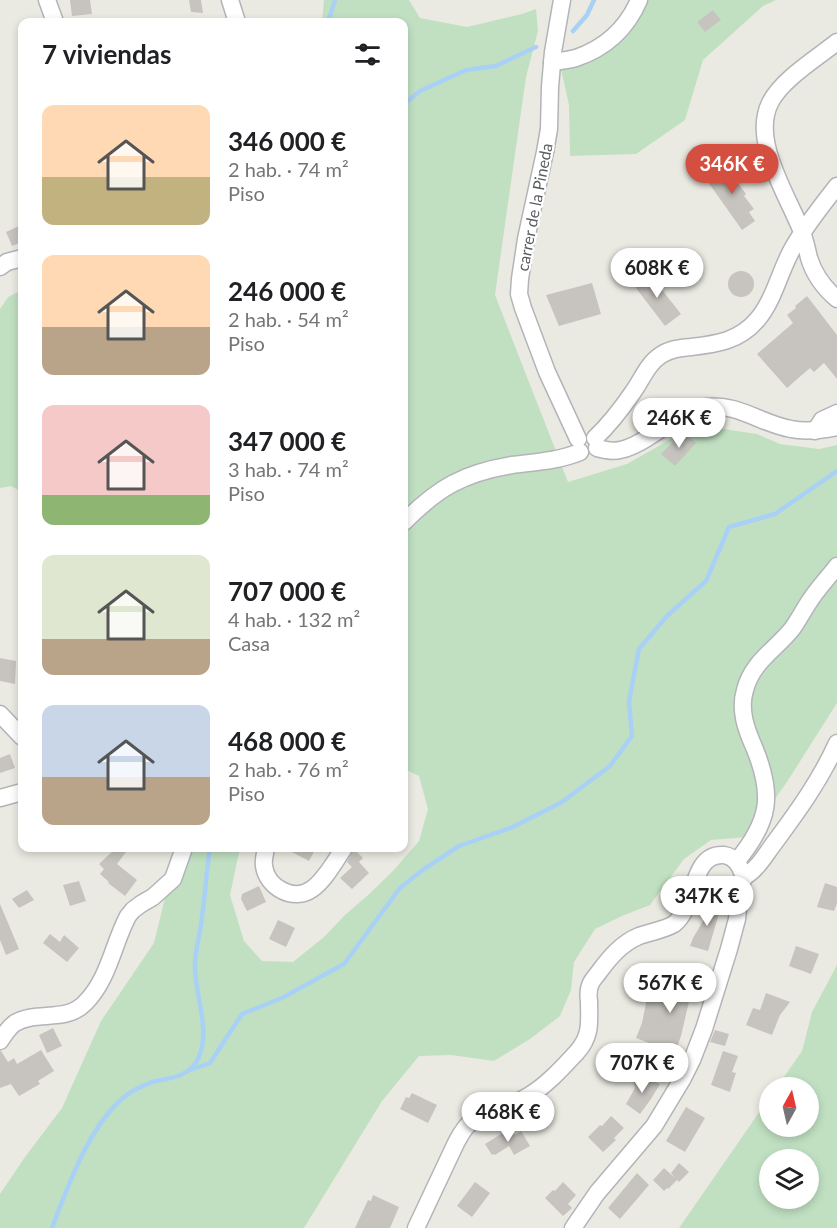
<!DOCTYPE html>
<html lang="es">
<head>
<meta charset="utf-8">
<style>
  :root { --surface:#fff; --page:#f6f6f6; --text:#202124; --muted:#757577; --accent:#d44f3f }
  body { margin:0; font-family:Lato,sans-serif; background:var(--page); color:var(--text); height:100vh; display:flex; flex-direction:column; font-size:22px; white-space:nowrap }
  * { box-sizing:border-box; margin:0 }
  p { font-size:20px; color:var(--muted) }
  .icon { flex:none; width:33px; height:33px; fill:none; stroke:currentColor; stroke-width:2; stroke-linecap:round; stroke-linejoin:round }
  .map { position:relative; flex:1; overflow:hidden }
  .side { position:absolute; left:18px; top:18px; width:390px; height:834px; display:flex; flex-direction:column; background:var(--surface); border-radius:12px; box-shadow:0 3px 9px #0003 }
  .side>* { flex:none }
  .needle { width:39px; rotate:8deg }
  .controls { position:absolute; left:759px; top:1077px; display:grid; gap:12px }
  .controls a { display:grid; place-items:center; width:60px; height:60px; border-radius:50%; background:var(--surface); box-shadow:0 3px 9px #0003; font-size:30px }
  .price { position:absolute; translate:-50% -51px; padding:0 14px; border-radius:21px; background:#fff; color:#222; font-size:20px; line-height:39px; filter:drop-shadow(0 2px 3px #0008) }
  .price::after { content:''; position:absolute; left:50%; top:36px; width:18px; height:14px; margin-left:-9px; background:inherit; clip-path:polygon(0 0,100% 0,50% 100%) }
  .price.current { background:var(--accent); color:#fff }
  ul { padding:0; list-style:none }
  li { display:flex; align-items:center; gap:18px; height:150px; padding:0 24px }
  li span { display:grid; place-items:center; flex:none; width:168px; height:120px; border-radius:12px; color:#555 }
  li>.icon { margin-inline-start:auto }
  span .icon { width:72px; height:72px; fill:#fffc; stroke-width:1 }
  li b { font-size:26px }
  h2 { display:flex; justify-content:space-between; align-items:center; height:72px; padding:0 24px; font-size:26px }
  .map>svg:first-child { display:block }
</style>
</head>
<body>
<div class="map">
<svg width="837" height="1228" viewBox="0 0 837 1228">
  <rect width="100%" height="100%" fill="#ebeae2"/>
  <!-- green -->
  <g fill="#c1e0c2" fill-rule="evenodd">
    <path d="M324,0H409L420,18L467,27L522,14L536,9L538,31L526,77L495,295L568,482L627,464L685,431L717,428L757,434L780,444L819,449L837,445V703L787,782L748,837L711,840L684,859L650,905L622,916L595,929L574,962L571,990L560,1016L530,1039L494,1061L451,1055L419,1056L382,1101L304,1228H0V1194L25,1157L62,1108L101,1021L154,943L177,848H240L230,895L244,941L262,961L293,962L324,937L345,915L367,896L393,871L419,841L428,809L419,776L404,769V22H322Z"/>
    <path d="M649,0H776L763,6L703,60L685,120L636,154L570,156L569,105L561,69L636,8Z"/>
    <path d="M22,290V492L11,486L0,488V309L8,297Z"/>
    <path d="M837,965V1228H679L769,1098L770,1126H808V1088L777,1087L802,1051L812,1012ZM770,1160H808V1198H770Z"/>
  </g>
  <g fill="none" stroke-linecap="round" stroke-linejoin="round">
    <!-- stream -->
    <g stroke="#a9d1f5" stroke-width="4.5">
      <path d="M328,22L335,0"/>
      <path d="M573,31L587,15L594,0"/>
      <path d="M404,104L420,91L466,70L496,66L536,47"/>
      <path d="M190,1070L210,1063L242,1014L282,998L344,964L400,888L424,869L459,846L513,827L562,802L610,766L632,736L629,701L639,649L667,616L706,581L729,527L775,514L837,471"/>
      <path d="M52,1228C68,1186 92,1117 131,1092C138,1088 148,1083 156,1081C173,1078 189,1076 198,1059C211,1032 196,998 195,969C194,955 199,939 201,924C205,899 206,873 210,848"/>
    </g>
  </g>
  <!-- building -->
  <g fill="#c7c4bf">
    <path d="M70,0H90L92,14L72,16Z"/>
    <path d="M189,0H201L203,13L191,12Z"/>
    <path d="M713,10L721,20L705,32L697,22Z"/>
    <path d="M724,164L727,168L729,167L739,180L737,182L746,194L744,196L754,209L749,212L755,221L742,230L708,182L712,179L708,172Z"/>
    <path d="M19,226L22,234V242L12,246L6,232Z"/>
    <circle cx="741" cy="284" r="13"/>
    <path d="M648,272L681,314L665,326L633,284Z"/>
    <path d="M592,283L601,314L559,326L546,295Z"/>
    <path d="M807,296L837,335V379L824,363L814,372L810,368L787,388L757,354L793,323L787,315L796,308L795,306Z"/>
    <path d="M683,431L696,443L675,466L661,454Z"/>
    <path d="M0,658L16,661L15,684L0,681Z"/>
    <path d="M10,754L15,768L0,773V758Z"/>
    <path d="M116,848H129L117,864L137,880L125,896L108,883L109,882L100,874L104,869L99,864Z"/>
    <path d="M284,848H316L309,861Z"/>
    <path d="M354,849L363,858L359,862L369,873L352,889L340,878L352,867L347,862Z"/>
    <path d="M79,881L86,901L70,906L63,885Z"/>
    <path d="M825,883L837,887V903L834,911L817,907Z"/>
    <path d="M259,886L266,902L247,911L241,899L242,894Z"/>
    <path d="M27,890L34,900L19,908L12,899Z"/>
    <path d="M709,900L722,903L708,951L690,946L693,938L703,921Z"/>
    <path d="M0,904L19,949L6,955L0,940Z"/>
    <path d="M278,920L295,928L286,947L269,939Z"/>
    <path d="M50,934L60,942L64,935L79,948L67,962L43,943Z"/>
    <path d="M796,946L819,954L811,974L789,966Z"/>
    <path d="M683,968L704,974L698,995L691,993L681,1036L675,1053L636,1038L642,1023L647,998L672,1003Z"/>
    <path d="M766,993L790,1002L780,1015L772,1035L746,1025L753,1008L760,1010Z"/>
    <path d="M53,1028L62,1046L47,1053L39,1035Z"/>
    <path d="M715,1030L729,1034L725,1046L710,1042Z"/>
    <path d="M41,1050L54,1071L38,1081L40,1084L19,1096L11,1084L0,1088V1051H1L8,1062L14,1058L17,1064Z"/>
    <path d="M723,1051L738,1056L732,1072L736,1073L730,1092L711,1085Z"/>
    <path d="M638,1077H645L660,1084L651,1099L640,1114L626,1104L635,1088L634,1082Z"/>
    <path d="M412,1093L437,1105L428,1123L400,1109L406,1097L409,1098Z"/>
    <path d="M686,1107L705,1118L685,1152L666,1141Z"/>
    <path d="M611,1116L624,1128L614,1138L616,1140L603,1152L588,1137L600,1125L602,1126Z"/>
    <path d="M511,1128L515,1135L521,1131L530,1146L514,1155L509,1146L495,1155L494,1154L492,1155L485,1144Z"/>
    <path d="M679,1163L689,1172L679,1182L677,1180L668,1189L667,1188L664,1191L653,1180L664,1168L675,1178L671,1173Z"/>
    <path d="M637,1173L649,1185L620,1219L608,1208Z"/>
    <path d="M475,1182L490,1193L472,1217L457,1206Z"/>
    <path d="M563,1182L576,1195L568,1204L572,1208L563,1216L545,1198L553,1190L555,1191Z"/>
    <path d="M373,1195L399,1207L390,1228H355L368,1200L371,1201Z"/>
  </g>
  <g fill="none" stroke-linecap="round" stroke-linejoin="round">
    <!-- minor casing -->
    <g stroke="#b3b4b8" stroke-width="19">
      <g id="minor">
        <path d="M47,0L55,22"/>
        <path d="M230,0L237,22"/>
        <path d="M562,0L553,52L550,87L549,129L545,152L526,239L520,279L519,294L523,308L547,372L578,439"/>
        <path d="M837,42C817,58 781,80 770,103C751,141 788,196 802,232C805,240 807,249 809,258C814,274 824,288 837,299"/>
        <path d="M552,62C560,61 569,60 576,58C605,48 627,28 639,0"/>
        <path d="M0,267L7,262L22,258"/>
        <path d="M815,431L822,420L837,413"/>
        <path d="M595,438C610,424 622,408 633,392C642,380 647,364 661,355C670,349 680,348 691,347C717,344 739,341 757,320C775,299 780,269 794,246C806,225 822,205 837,186"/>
        <path d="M597,448C604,450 612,452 620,450C649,444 676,411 707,407C737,403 762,424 791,429C806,432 822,430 837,427"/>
        <path d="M404,522C438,488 463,473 512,465C535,462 558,461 580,452"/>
        <path d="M0,714L22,737"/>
        <path d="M0,798L22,792"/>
        <path d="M266,848C265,854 263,860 264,866C267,888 294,902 312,889C325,880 335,861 344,848"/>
        <path d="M737,861C770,821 774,795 754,747C746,729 739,710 745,690C752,662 775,650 792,629C798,621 803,611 809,602C817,589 828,578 837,566"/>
        <path d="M744,877C758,869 765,855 775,842C798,811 821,779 837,743"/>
        <path d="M0,1041C5,1034 8,1028 15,1023C37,1010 66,1023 85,1003C109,979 113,944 128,916L133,910L141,904L153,897L173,879L184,848"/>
        <path d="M416,1228L456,1143C460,1136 463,1129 469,1124C478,1115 489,1112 501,1108C511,1105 522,1100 530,1095C548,1084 563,1067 577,1052C592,1035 589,1021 589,1001C588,994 588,989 591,983C593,979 596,976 599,972C610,957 622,943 639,936C650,932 664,930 674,924C696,908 690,852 724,855C736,857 740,866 744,877"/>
        <path d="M573,1228L597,1193L654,1126L683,1078L692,1060L704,1029L729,949L737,919L740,889L744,877"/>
      </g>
    </g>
    <!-- minor -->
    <use href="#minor" stroke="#fff" stroke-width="16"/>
  </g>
  <g text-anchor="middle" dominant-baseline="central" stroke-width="4.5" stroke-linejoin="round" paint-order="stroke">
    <!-- street labels -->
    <g font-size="16" fill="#5a5d61" stroke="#fff">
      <text transform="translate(534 207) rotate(-79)">carrer de la Pineda</text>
    </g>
  </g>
</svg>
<div class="controls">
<a><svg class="needle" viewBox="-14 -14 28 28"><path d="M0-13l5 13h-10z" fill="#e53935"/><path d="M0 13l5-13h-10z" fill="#757577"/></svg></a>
<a><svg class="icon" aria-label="layers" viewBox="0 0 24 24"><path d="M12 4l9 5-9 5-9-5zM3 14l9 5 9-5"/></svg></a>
</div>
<b class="price current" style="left:732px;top:195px">346K €</b>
<b class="price" style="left:657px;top:299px">608K €</b>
<b class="price" style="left:679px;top:449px">246K €</b>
<b class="price" style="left:707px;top:927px">347K €</b>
<b class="price" style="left:670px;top:1014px">567K €</b>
<b class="price" style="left:642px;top:1094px">707K €</b>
<b class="price" style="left:508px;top:1143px">468K €</b>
<section class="side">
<h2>7 viviendas<svg class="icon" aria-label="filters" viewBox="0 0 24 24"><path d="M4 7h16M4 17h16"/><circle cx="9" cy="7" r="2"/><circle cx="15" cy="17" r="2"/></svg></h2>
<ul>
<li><span style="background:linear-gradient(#ffd9b3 60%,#c2b280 0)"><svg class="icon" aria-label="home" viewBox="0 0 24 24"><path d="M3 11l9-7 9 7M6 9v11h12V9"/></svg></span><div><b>346 000 €</b><p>2 hab. · 74 m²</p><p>Piso</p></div></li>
<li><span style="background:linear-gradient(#ffd9b3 60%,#b9a48a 0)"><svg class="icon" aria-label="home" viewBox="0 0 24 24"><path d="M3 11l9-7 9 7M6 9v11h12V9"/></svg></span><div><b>246 000 €</b><p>2 hab. · 54 m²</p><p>Piso</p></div></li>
<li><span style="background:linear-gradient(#f6c9c9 75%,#8fb573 0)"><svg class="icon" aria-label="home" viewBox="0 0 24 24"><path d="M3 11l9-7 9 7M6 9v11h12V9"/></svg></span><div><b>347 000 €</b><p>3 hab. · 74 m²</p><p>Piso</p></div></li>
<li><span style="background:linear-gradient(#dfe7d0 70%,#b9a48a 0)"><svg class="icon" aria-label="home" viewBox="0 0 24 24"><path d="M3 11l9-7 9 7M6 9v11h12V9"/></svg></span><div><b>707 000 €</b><p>4 hab. · 132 m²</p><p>Casa</p></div></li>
<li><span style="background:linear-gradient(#c9d6e8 60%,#b9a48a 0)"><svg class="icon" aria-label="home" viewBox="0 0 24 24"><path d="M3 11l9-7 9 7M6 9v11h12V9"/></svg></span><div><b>468 000 €</b><p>2 hab. · 76 m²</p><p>Piso</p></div></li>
</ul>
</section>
</div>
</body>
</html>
